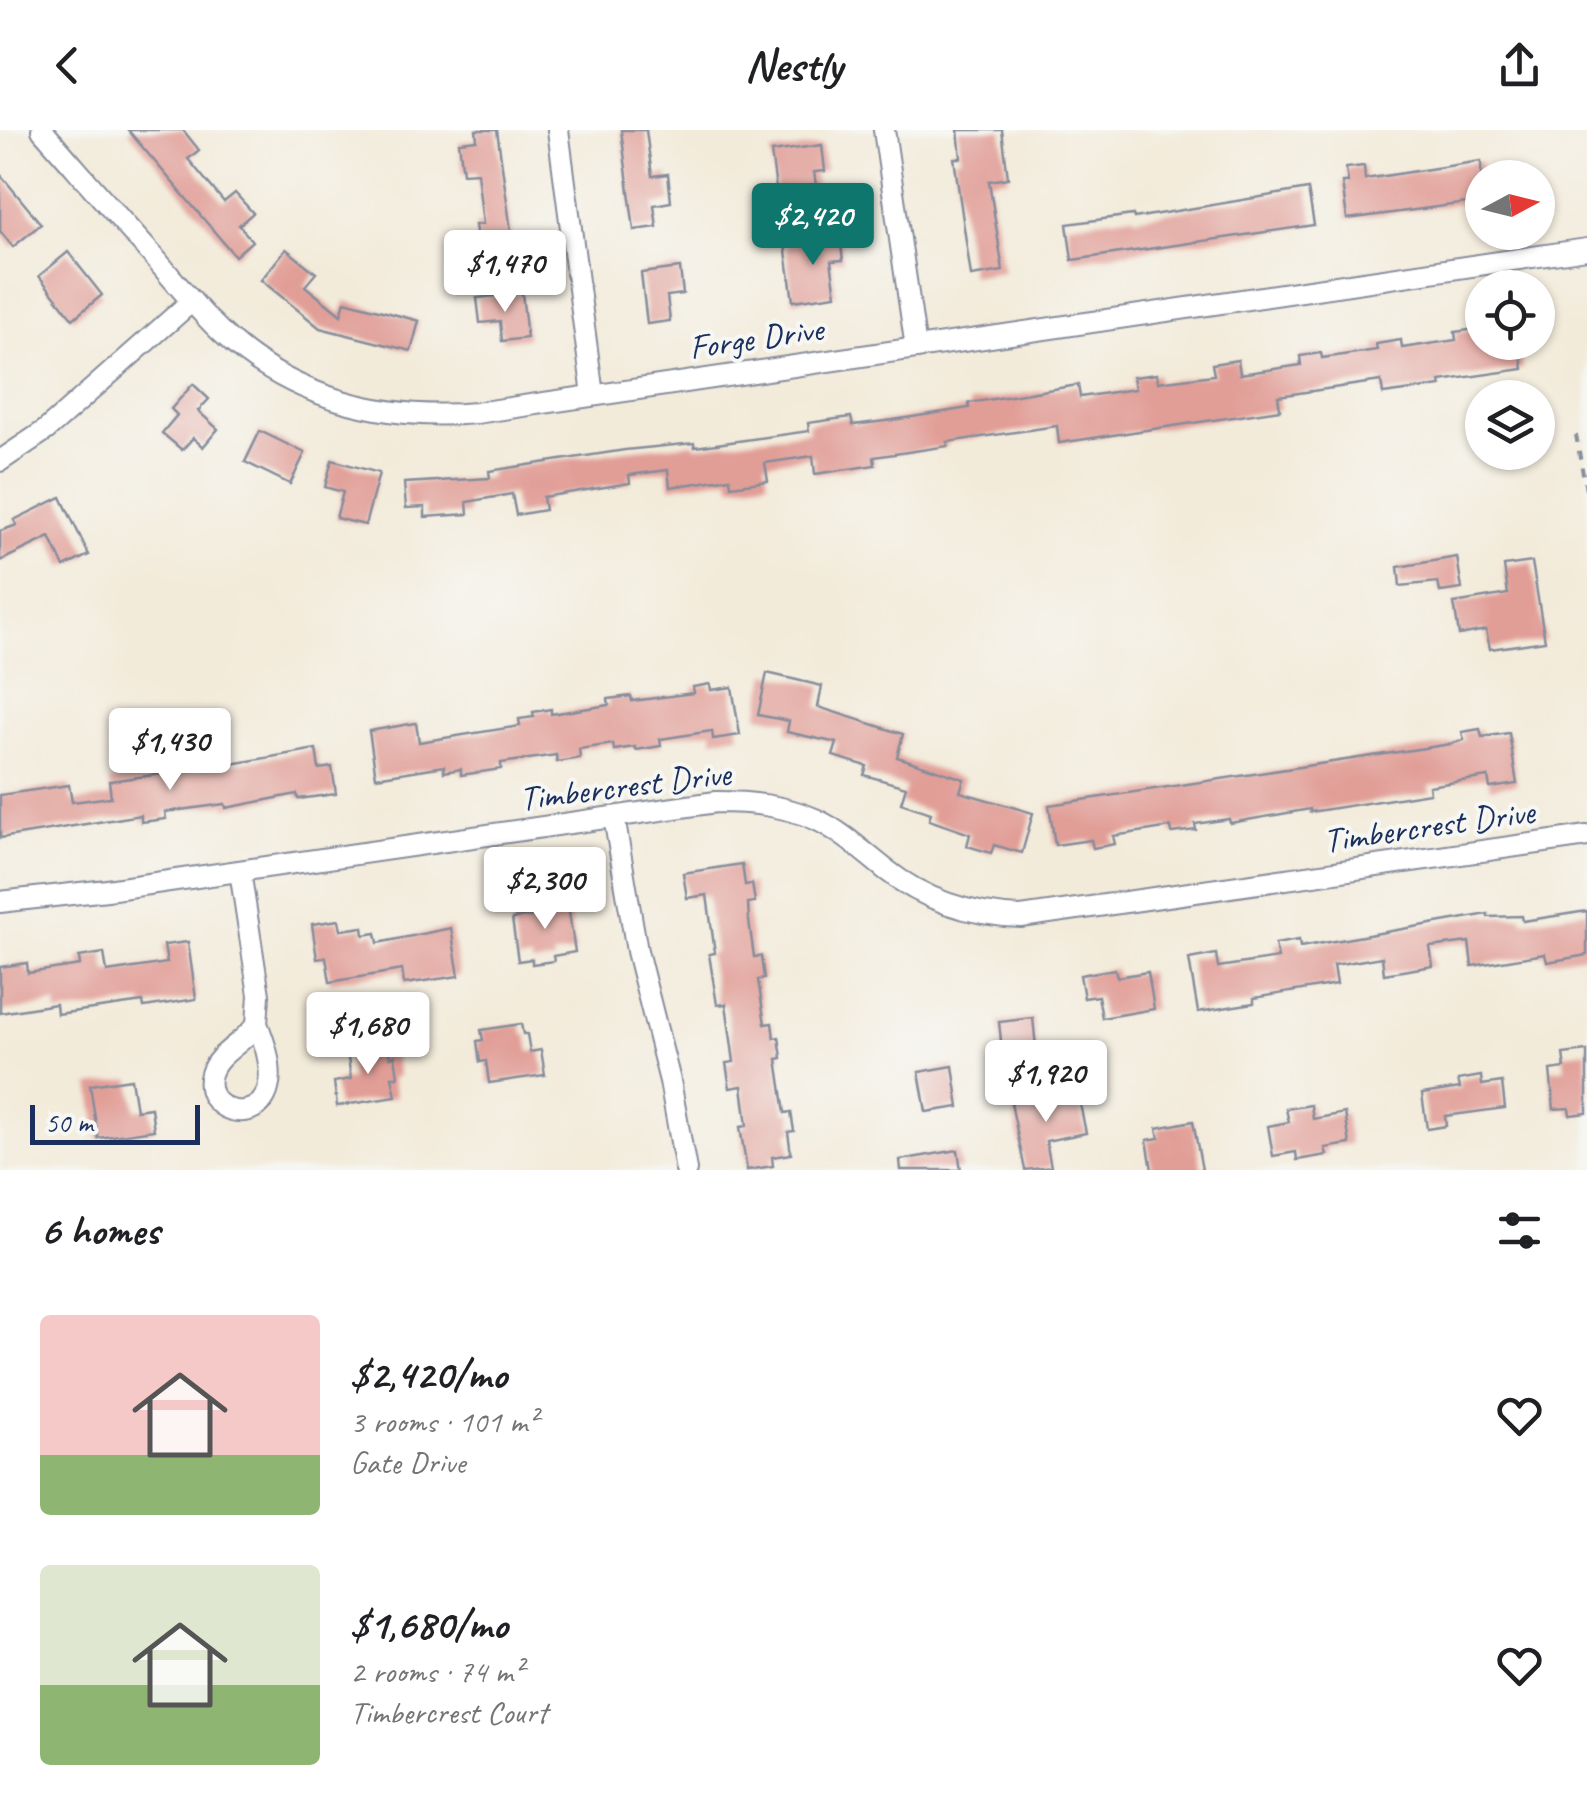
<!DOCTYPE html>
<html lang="en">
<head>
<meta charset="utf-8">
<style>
  :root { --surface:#fff; --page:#f6f6f6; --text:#202124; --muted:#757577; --accent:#0f766e }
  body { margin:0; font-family:Caveat,sans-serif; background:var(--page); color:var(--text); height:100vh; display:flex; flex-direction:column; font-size:38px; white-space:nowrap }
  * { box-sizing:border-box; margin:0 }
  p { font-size:32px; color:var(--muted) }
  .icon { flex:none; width:55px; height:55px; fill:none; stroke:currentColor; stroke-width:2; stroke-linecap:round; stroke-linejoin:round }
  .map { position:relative; height:1040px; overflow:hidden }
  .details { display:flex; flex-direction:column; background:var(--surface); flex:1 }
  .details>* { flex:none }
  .needle { width:65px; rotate:83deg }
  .controls { position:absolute; left:1465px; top:30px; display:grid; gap:20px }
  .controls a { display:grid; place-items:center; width:90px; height:90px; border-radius:50%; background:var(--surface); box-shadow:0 2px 8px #0004; font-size:50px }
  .scale { position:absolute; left:30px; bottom:25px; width:170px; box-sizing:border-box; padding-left:10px; border:5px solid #1b2f5e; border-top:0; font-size:28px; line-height:35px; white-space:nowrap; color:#1b2f5e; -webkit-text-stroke:8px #f6f6f2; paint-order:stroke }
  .price { position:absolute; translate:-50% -85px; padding:0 22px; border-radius:10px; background:#fff; color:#222; font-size:32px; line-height:65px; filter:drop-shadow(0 2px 5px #0008) }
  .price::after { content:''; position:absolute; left:50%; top:60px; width:30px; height:22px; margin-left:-15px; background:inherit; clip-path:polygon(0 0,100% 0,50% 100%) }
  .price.active { background:var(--accent); color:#fff }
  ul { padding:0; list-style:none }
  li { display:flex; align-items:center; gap:30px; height:250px; padding:0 40px }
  li span { display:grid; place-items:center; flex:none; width:280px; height:200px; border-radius:10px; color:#555 }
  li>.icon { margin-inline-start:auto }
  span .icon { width:120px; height:120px; fill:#fffc; stroke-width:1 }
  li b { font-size:42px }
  h2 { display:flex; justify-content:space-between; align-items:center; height:120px; padding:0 40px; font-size:42px }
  header { display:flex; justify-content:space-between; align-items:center; height:130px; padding:0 40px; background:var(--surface); font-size:45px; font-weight:700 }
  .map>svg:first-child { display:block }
</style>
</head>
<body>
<header><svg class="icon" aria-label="back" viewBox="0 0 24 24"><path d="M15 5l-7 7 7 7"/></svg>Nestly<svg class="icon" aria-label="share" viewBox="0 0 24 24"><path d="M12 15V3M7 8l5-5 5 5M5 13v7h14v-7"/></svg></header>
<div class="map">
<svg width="1587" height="1040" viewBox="0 0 1587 1040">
  <rect width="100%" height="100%" fill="#f6f6f2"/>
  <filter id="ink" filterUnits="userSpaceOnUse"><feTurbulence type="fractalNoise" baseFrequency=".01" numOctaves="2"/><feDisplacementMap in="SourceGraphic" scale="20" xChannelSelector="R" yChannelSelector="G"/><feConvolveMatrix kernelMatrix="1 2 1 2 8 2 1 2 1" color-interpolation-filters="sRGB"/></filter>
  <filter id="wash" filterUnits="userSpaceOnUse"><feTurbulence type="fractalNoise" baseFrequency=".0048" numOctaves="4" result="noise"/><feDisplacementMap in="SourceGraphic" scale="40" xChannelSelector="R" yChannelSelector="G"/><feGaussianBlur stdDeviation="2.25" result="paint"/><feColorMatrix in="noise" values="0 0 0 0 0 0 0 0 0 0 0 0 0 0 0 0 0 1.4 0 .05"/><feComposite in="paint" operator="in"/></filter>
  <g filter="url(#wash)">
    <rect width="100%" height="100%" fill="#f3ebda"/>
    <g id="blocks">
      <!-- building -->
      <g fill="#e19e97">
        <path d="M128,0H183L199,20L188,29L224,72L235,63L253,83L239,95L252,111L235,126Z"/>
        <path d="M476,0H497L512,108L509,109L512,126L480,130L475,95L483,94L477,42L463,43L459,12L477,10Z"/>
        <path d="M621,0H646L652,46L668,44L671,72L654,75L657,97L634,100Z"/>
        <path d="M958,0H1002L1008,48L989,51L1003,141L971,146L954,28H961Z"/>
        <path d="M822,15L825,41L814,42L819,75L779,81L771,22Z"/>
        <path d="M1481,31L1482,71L1347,89L1342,52H1348L1346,38L1364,36L1365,49Z"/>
        <path d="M0,44L41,94L13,117L0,101Z"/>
        <path d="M1308,59L1314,95L1072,130L1067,94L1133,85L1134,88Z"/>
        <path d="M840,107L843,130L831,131L836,165L793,171L785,114Z"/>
        <path d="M286,119L316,143L305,156L341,185L345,171L419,191L411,221L320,198L282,167L261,150Z"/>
        <path d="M68,122L102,165L73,189L39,146Z"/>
        <path d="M680,138L683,164L667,166L670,191L647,194L641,143Z"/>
        <path d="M522,163L527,208L502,211L500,191L480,193L477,168Z"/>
        <path d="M1482,198V212H1519L1523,239L1440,251L1441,256L1383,264L1381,251L1278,266L1280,280L1059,313L1057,296L947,312L948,316L874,327L875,335L815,344L813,326L765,333L768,351L731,356L730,348L670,357L668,340L629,345L630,353L543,367L545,380L516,385L512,364L467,372L468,384L425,387V377L406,378L404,353L490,348L489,341L625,320L694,313L695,317L809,301L808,293L851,287L853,295L893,290L969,278V273L1078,255L1080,267L1135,259L1133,247L1157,244L1158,252L1214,245L1212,234L1238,230L1240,244L1301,235L1300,226L1321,223L1322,228L1377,220L1376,214L1401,210L1402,218L1456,210L1455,202Z"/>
        <path d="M193,254L209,269L198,281L218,299L203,317L193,308L182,320L162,303L177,285L171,279Z"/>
        <path d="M260,301L305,323L290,354L245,332Z"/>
        <path d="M332,330L379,343L365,395L336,388L343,362L325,357Z"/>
        <path d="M61,367L89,425L64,437L50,407L0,431V401L17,395L14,390Z"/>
        <path d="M1457,427L1462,459L1440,462L1438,452L1400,456L1398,437Z"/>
        <path d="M1532,432L1545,511L1490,519L1486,500L1459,505L1454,473L1508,464L1504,436Z"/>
        <path d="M767,543L822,556L818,577L903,604L897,627L964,649L960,662L1033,683L1022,723L994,715L991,723L967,716L970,704L929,690L931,683L901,673L906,657L864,645L867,636L833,626L837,613L787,602L789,591L758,585Z"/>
        <path d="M710,554L711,560L732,557L740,605L713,609L712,601L660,609L661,616L636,620L635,617L614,620L613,614L579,619L580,628L557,632L556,625L501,633V639L461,645V639L444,642V636L376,647L369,601L416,593L419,612L520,596L519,589L534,587L533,582L551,579V584L609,575L608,569L631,566L632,571L694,563L693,557Z"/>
        <path d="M1480,599L1482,607L1509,603L1517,654L1490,658L1488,647L1429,656L1430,663L1310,682V679L1230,693L1229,689L1195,694L1196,700L1172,703L1171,697L1113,706L1115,714L1093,718L1091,710L1055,715L1049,675L1451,614L1464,610L1462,602Z"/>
        <path d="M316,619L319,639L332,637L336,664L298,669L297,664L226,678L225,674L165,682L166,689L141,692V685L0,708V665L69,655L72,672L111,667L109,651L200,639L199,630L218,627L220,636Z"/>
        <path d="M742,734L745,755L752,754L755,772L748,773L749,791L754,827L761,826L764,849L758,850L765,894L772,893L774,908L779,907L782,928L777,929L785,983L791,982L794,1001L788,1002L791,1024L772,1027L773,1036L747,1040L740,997L747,996L742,956L730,958L726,933L734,932L726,874L717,875L709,824L715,823L707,765L687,768L683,743Z"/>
        <path d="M566,762L575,822L553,826L554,831L532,834V829L518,831L512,789L547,784L544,766Z"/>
        <path d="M1587,781V825L1547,832L1545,824L1472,836L1469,812L1430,817L1433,836L1384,844L1382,827L1334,835L1337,854L1254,868V873L1198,882L1189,829L1216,824L1218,837L1278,828L1275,814L1299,810L1300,817L1488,784V787L1522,786L1523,791Z"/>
        <path d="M339,790L341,800L363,797L364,805L376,803L378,813L451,798L459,846L404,854L402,840L330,852L326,827L317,829L312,794Z"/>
        <path d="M188,812L196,869L144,877L143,872L57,884L56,874L0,883V837L27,833L28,843L80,835L79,827L104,823L107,842L167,833L164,815Z"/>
        <path d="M1115,839L1117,847L1148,842L1154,879L1102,888L1098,866L1084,868L1080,845Z"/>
        <path d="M1033,888L1036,917L1002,920L999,892Z"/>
        <path d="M521,894L523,904H527L530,922L541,920L545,945L489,953L486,931L480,932L477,911L483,910L481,900Z"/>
        <path d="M388,915L390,927L395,926L398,947H392L396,967L337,976L334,952L351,949L347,921Z"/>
        <path d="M1587,921V983L1570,985L1569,978L1554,979L1550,940L1565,938L1563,924Z"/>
        <path d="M953,936L959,977L926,982L919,942Z"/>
        <path d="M1481,946L1482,955L1502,952L1505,978L1445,986L1446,996L1427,999L1422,964L1460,958L1458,950Z"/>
        <path d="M131,949L136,980L151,978L154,1000L98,1008L90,955Z"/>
        <path d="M1077,959L1086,1003L1046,1011L1051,1037L1025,1040L1011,973Z"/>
        <path d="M1311,975L1313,989L1345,983L1350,1014L1325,1018L1327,1025L1297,1030L1296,1022L1273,1026L1268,996L1289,992L1286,979Z"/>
        <path d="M1193,991L1202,1040H1152L1147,1010L1159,1008L1157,998Z"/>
        <path d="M958,1020L961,1040H901L900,1030Z"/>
      </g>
    </g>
  </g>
  <g filter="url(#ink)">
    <use href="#blocks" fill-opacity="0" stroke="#878d9c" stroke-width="2.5"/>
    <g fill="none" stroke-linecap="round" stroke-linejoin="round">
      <!-- minor casing -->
      <g stroke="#878d9c" stroke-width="24">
        <g id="minor">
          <path d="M42,0C79,42 116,85 154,127C175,152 197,179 221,202C290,268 383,291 476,283L1587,119"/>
          <path d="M558,0L593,265"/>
          <path d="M884,0L916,218"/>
          <path d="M0,331L46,300L192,171"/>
          <path d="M614,687L637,821L670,951L686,1040"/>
          <path d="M240,741L259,865L257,894"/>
          <path d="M0,772L107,760L716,672C750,672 783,675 815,689C841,701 862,721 885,739C925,771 970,785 1021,787L1587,706"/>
          <path d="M257,894C306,1009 196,993 211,944C217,923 244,913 257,894Z"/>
        </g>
      </g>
      <!-- path -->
      <path stroke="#878d9c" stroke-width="4" stroke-dasharray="8 8" stroke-linecap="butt" d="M1576,305L1587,366"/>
      <!-- minor -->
      <use href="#minor" stroke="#fff" stroke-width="20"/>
    </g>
  </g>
  <g text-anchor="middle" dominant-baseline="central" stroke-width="8" stroke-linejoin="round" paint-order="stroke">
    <!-- street labels -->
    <g font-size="35" fill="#1b2f5e" stroke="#f6f6f2">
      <text transform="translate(756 208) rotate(-8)">Forge Drive</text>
      <text transform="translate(625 656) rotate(-7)">Timbercrest Drive</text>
      <text transform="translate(1429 696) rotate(-8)">Timbercrest Drive</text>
    </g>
  </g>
</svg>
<div class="controls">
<a><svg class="needle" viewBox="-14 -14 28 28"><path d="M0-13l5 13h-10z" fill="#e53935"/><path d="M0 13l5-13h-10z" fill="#757577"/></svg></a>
<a><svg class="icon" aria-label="locate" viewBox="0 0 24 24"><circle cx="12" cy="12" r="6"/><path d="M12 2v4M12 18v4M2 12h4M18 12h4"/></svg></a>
<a><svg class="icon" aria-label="layers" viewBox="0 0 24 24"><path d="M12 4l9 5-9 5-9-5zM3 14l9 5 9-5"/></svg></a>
</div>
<div class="scale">50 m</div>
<b class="price active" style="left:813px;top:138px">$2,420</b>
<b class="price" style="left:505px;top:185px">$1,470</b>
<b class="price" style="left:170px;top:663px">$1,430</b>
<b class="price" style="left:545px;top:802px">$2,300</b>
<b class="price" style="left:368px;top:947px">$1,680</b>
<b class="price" style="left:1046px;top:995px">$1,920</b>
</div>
<section class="details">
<h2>6 homes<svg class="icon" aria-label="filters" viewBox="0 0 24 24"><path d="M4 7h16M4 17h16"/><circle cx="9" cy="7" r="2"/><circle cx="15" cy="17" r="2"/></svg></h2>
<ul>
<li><span style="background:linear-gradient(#f6c9c9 70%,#8fb573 0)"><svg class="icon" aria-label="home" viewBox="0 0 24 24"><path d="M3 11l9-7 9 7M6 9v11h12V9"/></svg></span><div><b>$2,420/mo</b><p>3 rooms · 101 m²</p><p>Gate Drive</p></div><svg class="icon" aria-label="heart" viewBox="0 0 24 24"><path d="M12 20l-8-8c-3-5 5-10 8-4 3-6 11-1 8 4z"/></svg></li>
<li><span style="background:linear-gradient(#dfe7d0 60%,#8fb573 0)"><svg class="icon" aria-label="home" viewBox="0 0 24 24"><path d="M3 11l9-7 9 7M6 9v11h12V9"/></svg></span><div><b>$1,680/mo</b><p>2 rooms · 74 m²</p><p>Timbercrest Court</p></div><svg class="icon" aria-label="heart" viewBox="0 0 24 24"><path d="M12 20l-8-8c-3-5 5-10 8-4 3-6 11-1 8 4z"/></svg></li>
</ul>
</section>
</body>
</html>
